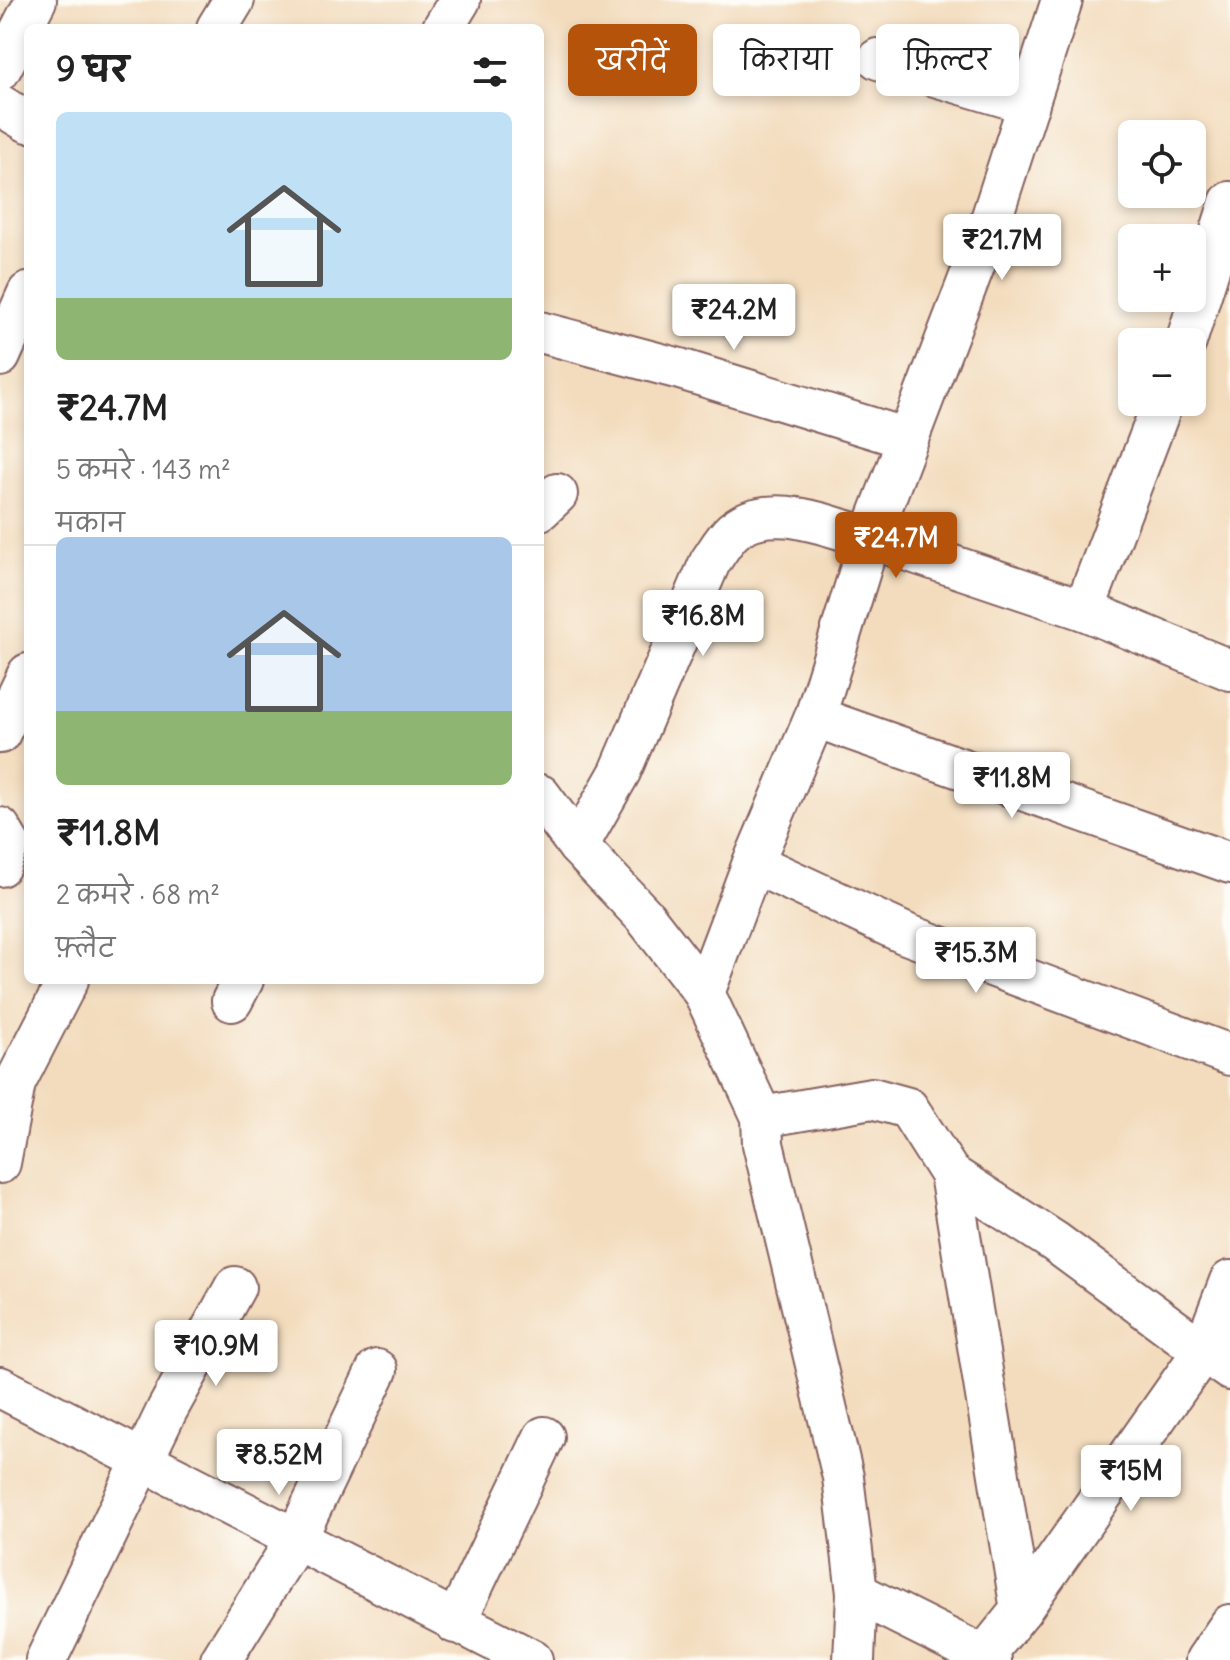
<!DOCTYPE html>
<html lang="hi">
<head>
<meta charset="utf-8">
<style>
  :root { --surface:#fff; --page:#f6f6f6; --text:#222; --muted:#767676; --line:#e0e0e0; --accent:#b45309 }
  body { margin:0; font-family:Delius,"Playpen Sans Deva",sans-serif; background:var(--page); color:var(--text); height:100vh; display:flex; flex-direction:column; font-size:30px; white-space:nowrap }
  * { box-sizing:border-box; margin:0 }
  p { font-size:26px; color:var(--muted) }
  .icon { flex:none; width:44px; height:44px; fill:none; stroke:currentColor; stroke-width:2; stroke-linecap:round; stroke-linejoin:round }
  .map { position:relative; flex:1; overflow:hidden }
  .sheet { position:absolute; left:24px; top:24px; width:520px; height:960px; display:flex; flex-direction:column; background:var(--surface); border-radius:12px; box-shadow:0 4px 12px #0003 }
  .sheet>* { flex:none }
  .hud { position:absolute; left:568px; top:24px; width:542px; height:72px; display:flex; gap:16px }
  .controls { position:absolute; left:1118px; top:120px; display:grid; gap:16px }
  .controls a { display:grid; place-items:center; width:88px; height:88px; border-radius:12px; background:var(--surface); box-shadow:0 4px 12px #0003; font-size:40px }
  .price { position:absolute; translate:-50% -68px; padding:0 18px; border-radius:8px; background:#fff; color:#222; font-size:26px; line-height:52px; filter:drop-shadow(0 2px 4px #0008) }
  .price::after { content:''; position:absolute; left:50%; top:48px; width:24px; height:18px; margin-left:-12px; background:inherit; clip-path:polygon(0 0,100% 0,50% 100%) }
  .price.active { background:var(--accent); color:#fff }
  ul { padding:0; list-style:none }
  li { display:grid; align-content:center; gap:16px; height:424px; padding:0 32px }
  li+li { border-top:2px solid var(--line) }
  li span { display:grid; place-items:center; height:248px; border-radius:12px; color:#555 }
  li>.icon { margin-inline-start:auto }
  span .icon { width:144px; height:144px; fill:#fffc; stroke-width:1 }
  li b { font-size:34px }
  h2 { display:flex; justify-content:space-between; align-items:center; height:96px; padding:0 32px; font-size:34px }
  .pill { padding:0 28px; border-radius:12px; background:var(--surface); box-shadow:0 4px 12px #0003; font-size:28px; line-height:72px }
  .pill.active { background:var(--accent); color:#fff }
  .map>svg:first-child { display:block }
</style>
</head>
<body>
<div class="map">
<svg width="1230" height="1660" viewBox="0 0 1230 1660">
  <rect width="100%" height="100%" fill="#fdfcf7"/>
  <filter id="ink" filterUnits="userSpaceOnUse"><feTurbulence type="fractalNoise" baseFrequency=".0125" numOctaves="2"/><feDisplacementMap in="SourceGraphic" scale="16" xChannelSelector="R" yChannelSelector="G"/><feConvolveMatrix kernelMatrix="1 2 1 2 8 2 1 2 1" color-interpolation-filters="sRGB"/></filter>
  <filter id="wash" filterUnits="userSpaceOnUse"><feTurbulence type="fractalNoise" baseFrequency=".006" numOctaves="4" result="noise"/><feDisplacementMap in="SourceGraphic" scale="32" xChannelSelector="R" yChannelSelector="G"/><feGaussianBlur stdDeviation="1.8" result="paint"/><feColorMatrix in="noise" values="0 0 0 0 0 0 0 0 0 0 0 0 0 0 0 0 0 1.4 0 .05"/><feComposite in="paint" operator="in"/></filter>
  <g filter="url(#wash)">
    <rect width="100%" height="100%" fill="#f3dcbd"/>
  </g>
  <g filter="url(#ink)">
    <g fill="none" stroke-linecap="round" stroke-linejoin="round">
      <!-- minor casing -->
      <g stroke="#85615e" stroke-width="44">
        <g id="minor">
          <path d="M217,28L234,0"/>
          <path d="M443,28L460,0"/>
          <path d="M878,59L1029,104"/>
          <path d="M0,70L36,0"/>
          <path d="M0,105L28,122"/>
          <path d="M540,332L680,369L908,439"/>
          <path d="M1186,342L1230,202"/>
          <path d="M0,356L28,293"/>
          <path d="M540,510L557,494"/>
          <path d="M1084,610L1230,670"/>
          <path d="M815,717L1230,863"/>
          <path d="M0,733L28,674"/>
          <path d="M540,795L578,846L644,916L704,993L762,1117L763,1144L843,1477L857,1593L854,1660"/>
          <path d="M0,828L9,843L0,866"/>
          <path d="M578,846L620,772L710,562C717,552 724,539 733,531C770,499 829,527 870,538L987,232L1062,0"/>
          <path d="M753,863L906,934L1230,1055"/>
          <path d="M704,993L753,863L815,717L870,538L1084,610L1163,402"/>
          <path d="M232,1001L243,980"/>
          <path d="M762,1117L872,1098L908,1108L950,1174L1021,1610L984,1656"/>
          <path d="M0,1163L15,1083L68,980"/>
          <path d="M950,1174L1055,1242L1203,1351L1230,1281"/>
          <path d="M0,1387L532,1660"/>
          <path d="M857,1593L991,1660"/>
          <path d="M1021,1610L1203,1351L1230,1370"/>
          <path d="M455,1623L544,1437"/>
          <path d="M46,1660L167,1410L235,1287"/>
          <path d="M221,1660L295,1541L377,1370"/>
          <path d="M1206,1660L1230,1625"/>
        </g>
      </g>
      <!-- minor -->
      <use href="#minor" stroke="#fff" stroke-width="40"/>
    </g>
  </g>
</svg>
<div class="controls">
<a><svg class="icon" aria-label="locate" viewBox="0 0 24 24"><circle cx="12" cy="12" r="6"/><path d="M12 2v4M12 18v4M2 12h4M18 12h4"/></svg></a>
<a>+</a>
<a>−</a>
</div>
<b class="price" style="left:1002px;top:282px">₹21.7M</b>
<b class="price" style="left:734px;top:352px">₹24.2M</b>
<b class="price active" style="left:896px;top:580px">₹24.7M</b>
<b class="price" style="left:703px;top:658px">₹16.8M</b>
<b class="price" style="left:1012px;top:820px">₹11.8M</b>
<b class="price" style="left:976px;top:995px">₹15.3M</b>
<b class="price" style="left:216px;top:1388px">₹10.9M</b>
<b class="price" style="left:279px;top:1497px">₹8.52M</b>
<b class="price" style="left:1131px;top:1513px">₹15M</b>
<div class="hud">
<a class="pill active">खरीदें</a>
<a class="pill">किराया</a>
<a class="pill">फ़िल्टर</a>
</div>
<section class="sheet">
<h2>9 घर<svg class="icon" aria-label="filters" viewBox="0 0 24 24"><path d="M4 7h16M4 17h16"/><circle cx="9" cy="7" r="2"/><circle cx="15" cy="17" r="2"/></svg></h2>
<ul>
<li><span style="background:linear-gradient(#bfe0f5 75%,#8fb573 0)"><svg class="icon" aria-label="home" viewBox="0 0 24 24"><path d="M3 11l9-7 9 7M6 9v11h12V9"/></svg></span><div><b>₹24.7M</b><p>5 कमरे · 143 m²</p><p>मकान</p></div></li>
<li><span style="background:linear-gradient(#a9c7e8 70%,#8fb573 0)"><svg class="icon" aria-label="home" viewBox="0 0 24 24"><path d="M3 11l9-7 9 7M6 9v11h12V9"/></svg></span><div><b>₹11.8M</b><p>2 कमरे · 68 m²</p><p>फ़्लैट</p></div></li>
</ul>
</section>
</div>
</body>
</html>
